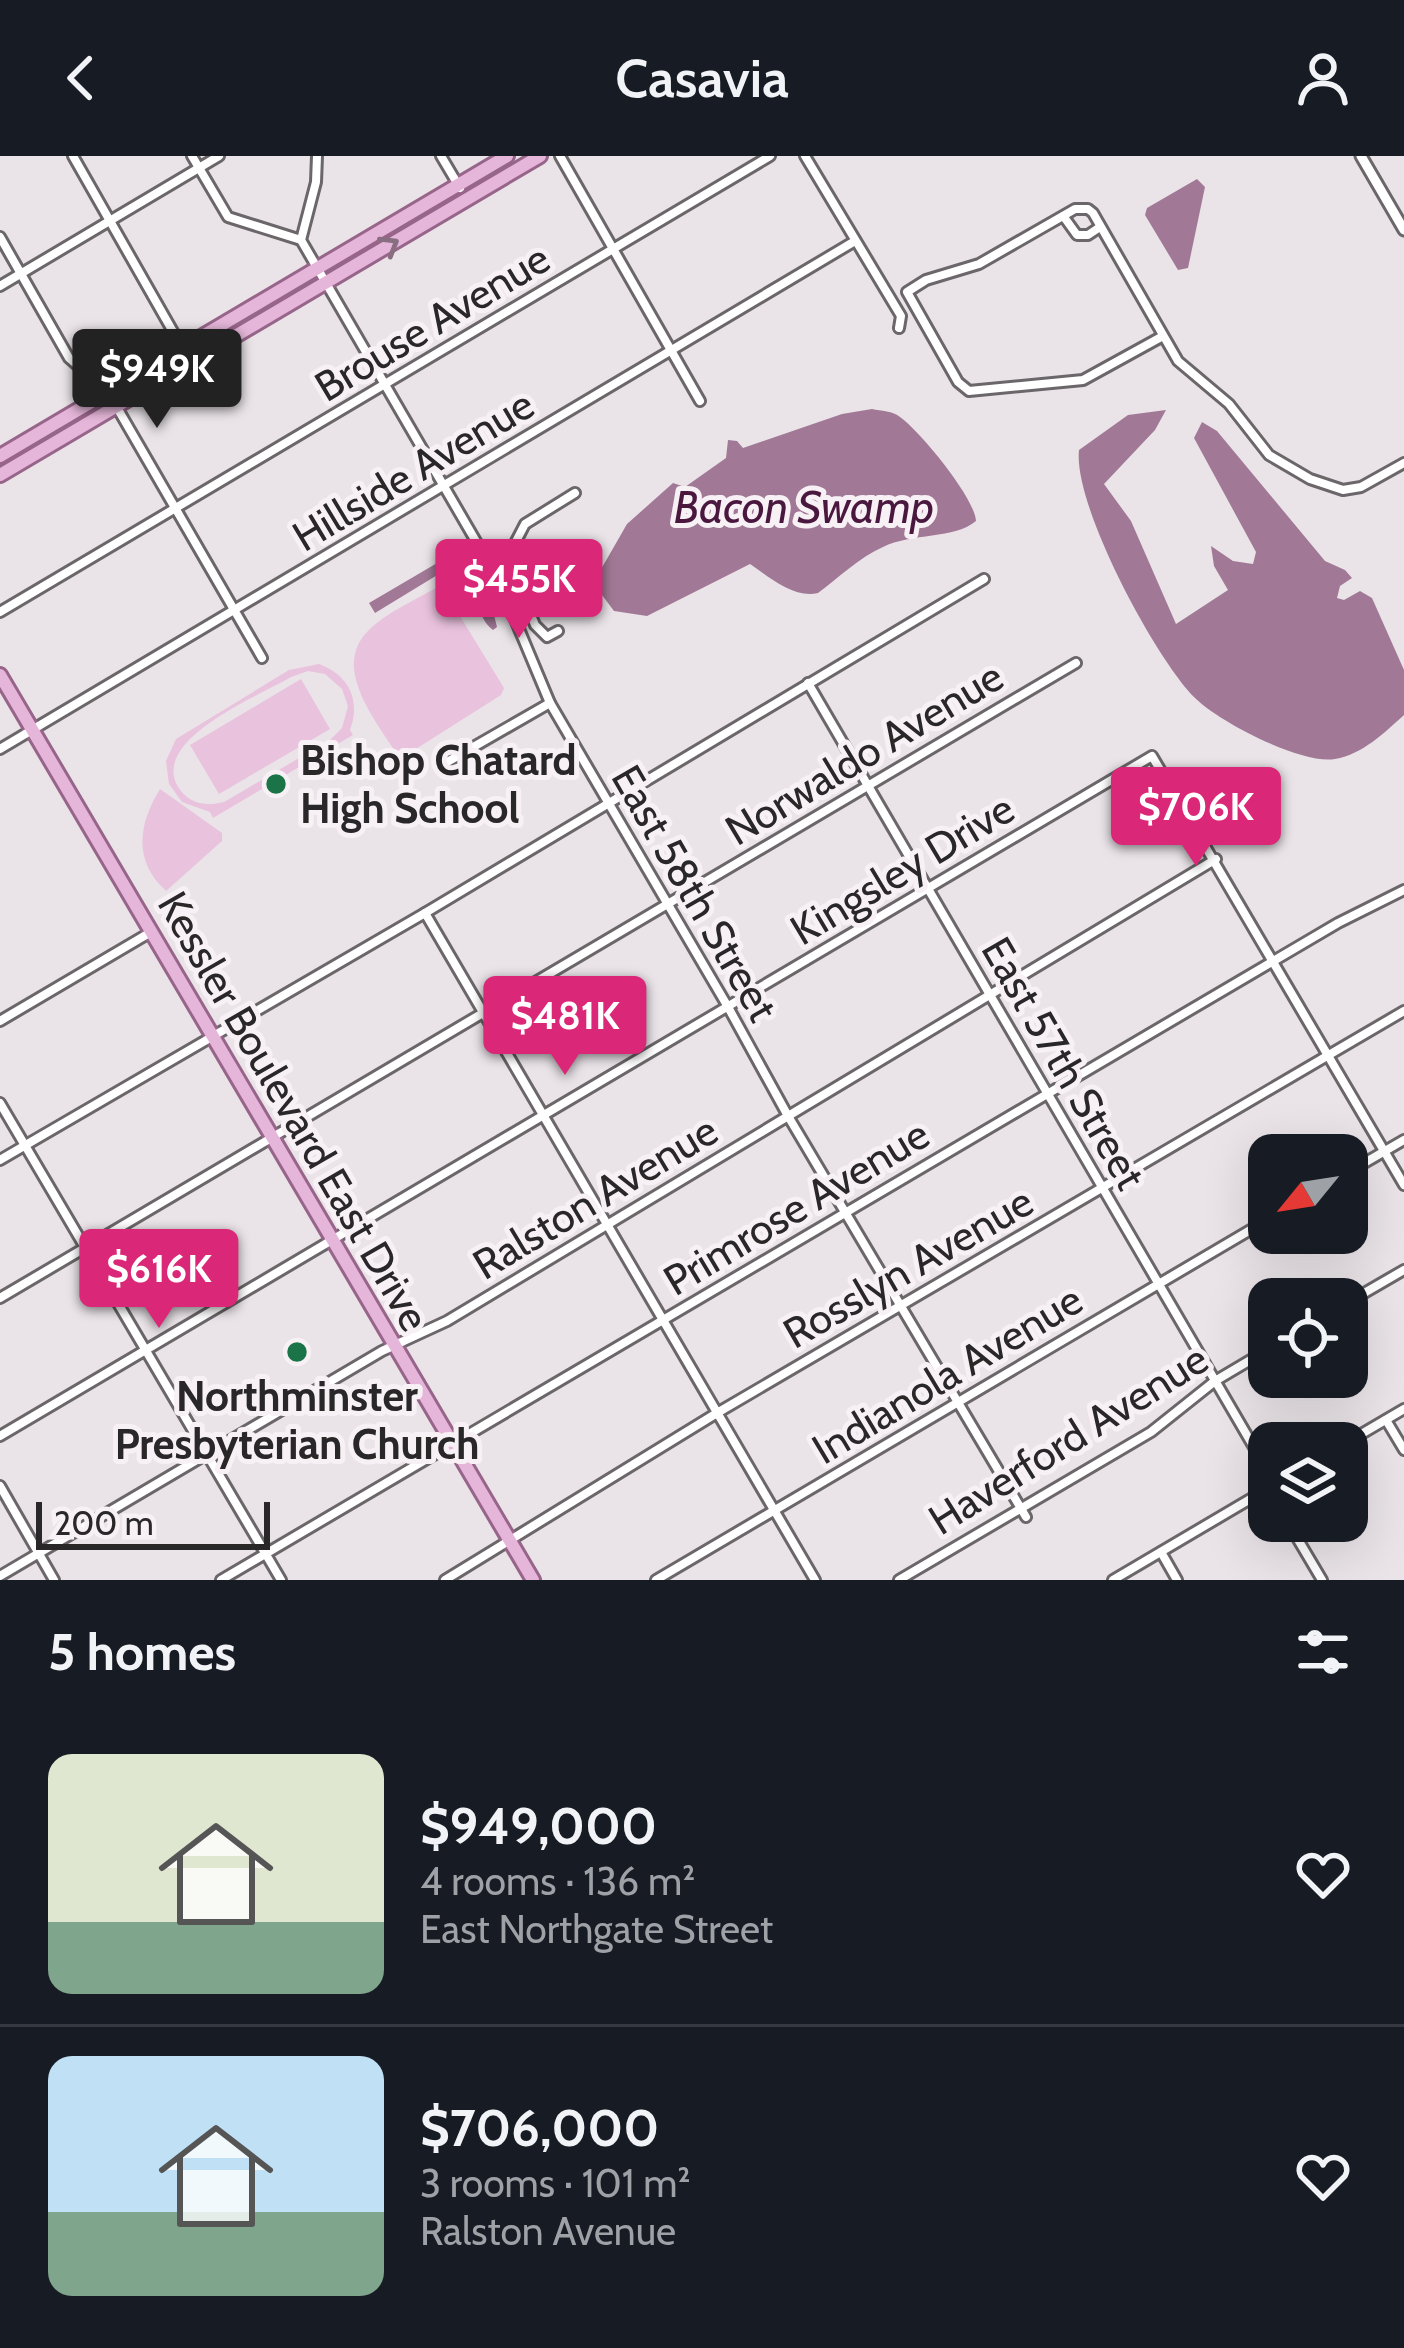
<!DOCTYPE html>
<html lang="en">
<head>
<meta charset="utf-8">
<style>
  :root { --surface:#171b24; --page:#242831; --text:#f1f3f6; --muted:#9ea1a6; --line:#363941; --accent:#db2777 }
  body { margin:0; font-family:Cabin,sans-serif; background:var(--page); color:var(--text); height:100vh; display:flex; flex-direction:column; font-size:45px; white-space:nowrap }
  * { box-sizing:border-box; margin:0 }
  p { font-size:39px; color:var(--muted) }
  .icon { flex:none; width:66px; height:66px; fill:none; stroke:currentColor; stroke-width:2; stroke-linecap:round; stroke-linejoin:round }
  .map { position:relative; height:1424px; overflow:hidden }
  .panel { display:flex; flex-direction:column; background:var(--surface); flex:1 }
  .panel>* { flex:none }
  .needle { width:78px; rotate:240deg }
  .buttons { position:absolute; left:1248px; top:978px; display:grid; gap:24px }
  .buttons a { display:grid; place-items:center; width:120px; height:120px; border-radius:24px; background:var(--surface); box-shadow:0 12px 48px #0002; font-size:60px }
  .scale { position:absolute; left:36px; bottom:30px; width:234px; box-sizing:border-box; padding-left:12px; border:6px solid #292728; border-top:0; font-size:33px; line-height:42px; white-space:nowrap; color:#292728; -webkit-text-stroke:9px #f7f1f5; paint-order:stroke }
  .price { position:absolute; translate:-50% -102px; padding:0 27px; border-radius:12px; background:var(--accent); color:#fff; font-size:39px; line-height:78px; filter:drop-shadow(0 3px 6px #0008) }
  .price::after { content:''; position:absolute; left:50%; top:72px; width:36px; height:27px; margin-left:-18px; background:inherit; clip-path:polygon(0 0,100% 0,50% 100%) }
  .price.current { background:#222; color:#fff }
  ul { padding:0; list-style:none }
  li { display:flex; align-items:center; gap:36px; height:300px; padding:0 48px }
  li+li { border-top:3px solid var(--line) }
  li span { display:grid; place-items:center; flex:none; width:336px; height:240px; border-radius:24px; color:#555 }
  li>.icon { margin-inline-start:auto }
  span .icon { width:144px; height:144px; fill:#fffc; stroke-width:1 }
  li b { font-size:51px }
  h2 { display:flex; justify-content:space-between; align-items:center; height:144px; padding:0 48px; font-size:51px }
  header { display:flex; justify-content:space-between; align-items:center; height:156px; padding:0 48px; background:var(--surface); font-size:54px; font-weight:600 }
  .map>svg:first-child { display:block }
</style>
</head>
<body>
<header><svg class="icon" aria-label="back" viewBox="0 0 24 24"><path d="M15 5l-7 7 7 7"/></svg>Casavia<svg class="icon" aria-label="person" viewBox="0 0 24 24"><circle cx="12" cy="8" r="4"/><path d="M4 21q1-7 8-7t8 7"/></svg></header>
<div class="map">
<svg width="1404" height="1424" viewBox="0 0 1404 1424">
  <rect width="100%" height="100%" fill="#eae4e8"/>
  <!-- green -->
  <g fill="#e9c2dd" fill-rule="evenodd">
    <path d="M441,429L504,532L501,539L400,603C379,568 330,513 368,475C386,456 418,443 441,429Z"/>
    <path d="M319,508C349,519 361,544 350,574L353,579L213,662L210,656L182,646L169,628L166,605L176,583L289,514ZM308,515L325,518L342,533L348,550L342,572L330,584L224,646C208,650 192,649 181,635C143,586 259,540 291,521Z"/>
    <path d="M301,523L330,573L219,638L190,589Z"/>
    <path d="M160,633L222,677V685L166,735C133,705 138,669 160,633Z"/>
  </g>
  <!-- water -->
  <g fill="#a17996">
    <path d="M1197,23L1205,31L1188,112L1178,114L1145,59L1147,52Z"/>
    <path d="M872,253C881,255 893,255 900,261C920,275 975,342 976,365C955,383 911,377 883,391C860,401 838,422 818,437C795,443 769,421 750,408L647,460L614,455L602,439L596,422L627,368L673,327L685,331L726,302L728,284L737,285L743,292L842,258Z"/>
    <path d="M1166,254L1155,274L1104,328L1131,365L1176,468L1228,434L1214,410L1211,390L1233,405L1253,408L1256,396L1194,282L1202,266L1217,275L1325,405L1345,414L1352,422L1340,430L1337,442L1344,444L1360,435L1372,442L1404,514V559C1384,577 1363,598 1335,603C1302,609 1217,565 1194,541C1154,500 1073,349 1079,294L1128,259Z"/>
    <path d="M461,393L488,435L497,471L493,474C473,459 481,431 457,407L375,457L369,447Z"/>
  </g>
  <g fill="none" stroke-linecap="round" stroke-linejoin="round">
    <!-- minor casing -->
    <g stroke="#6b6669" stroke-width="14">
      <g id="minor">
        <path d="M73,0L184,195"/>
        <path d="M192,0L228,61L301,84"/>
        <path d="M317,0L316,26L301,84L499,425L550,547L728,851L788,960L1026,1361"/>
        <path d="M441,0L460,32"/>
        <path d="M560,0L700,245"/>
        <path d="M805,0L901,160L899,172"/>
        <path d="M1064,61L1077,79H1088L1100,71"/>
        <path d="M0,81L69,202L108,236L262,502"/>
        <path d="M0,130L219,0"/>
        <path d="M1163,180L1083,224L969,235L958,226L907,136L926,124L979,108L1075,53H1088L1093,57L1178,205L1229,248L1269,299L1310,323L1343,334L1361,331L1404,307"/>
        <path d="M0,456L770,0"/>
        <path d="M558,475L547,481L535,469L512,413V393L525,368L575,337"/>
        <path d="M808,527L1269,1317"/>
        <path d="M0,593L855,85"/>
        <path d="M449,605L550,547"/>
        <path d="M425,757L815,1424"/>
        <path d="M0,865L151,776"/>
        <path d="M0,947L281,1424"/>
        <path d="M0,1004L425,757L984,423"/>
        <path d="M1347,1017L1404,984"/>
        <path d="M0,1142L1076,507"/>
        <path d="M1347,1147L1404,1114"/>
        <path d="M1386,1264L1404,1294"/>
        <path d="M0,1280L1152,600L1404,1029"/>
        <path d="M1346,1287L1404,1253"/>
        <path d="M0,1330L54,1424"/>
        <path d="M1287,1365L1322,1424"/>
        <path d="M1161,1396L1177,1424"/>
        <path d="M0,1420L382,1195L447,1165L1216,703"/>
        <path d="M221,1424L1338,767L1404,734"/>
        <path d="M445,1424L717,1257L1404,855"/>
        <path d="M656,1424L1269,1063"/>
        <path d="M899,1424L1151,1276L1215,1225L1269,1193"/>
        <path d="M1113,1424L1269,1332"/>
      </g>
    </g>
    <!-- tertiary casing -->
    <g stroke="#6b6669" stroke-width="15">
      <path id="tertiary" d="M1361,0L1404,74"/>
    </g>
    <!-- primary casing -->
    <g stroke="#98658a" stroke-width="18">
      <g id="primary">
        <path d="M0,300L507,0"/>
        <path d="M0,319L540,0"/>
        <path d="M0,519L533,1424"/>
      </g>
    </g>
    <!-- minor -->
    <use href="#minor" stroke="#fff" stroke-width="8"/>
    <!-- tertiary -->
    <use href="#tertiary" stroke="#fff" stroke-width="9"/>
    <!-- primary -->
    <use href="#primary" stroke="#e5b6d9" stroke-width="12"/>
  </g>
  <!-- one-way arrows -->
  <defs><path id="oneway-chevron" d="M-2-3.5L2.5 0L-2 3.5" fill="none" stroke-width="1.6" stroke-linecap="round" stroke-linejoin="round" transform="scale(3)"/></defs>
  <use stroke="#876e80" href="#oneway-chevron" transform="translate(390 89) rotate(-31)"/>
  <!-- markers -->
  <g fill="#1a7448" stroke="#f7f1f5" stroke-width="4.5">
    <circle cx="276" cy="628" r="12"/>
    <circle cx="297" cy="1196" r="12"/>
  </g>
  <g text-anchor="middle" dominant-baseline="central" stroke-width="10" stroke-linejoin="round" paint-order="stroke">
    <!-- street labels -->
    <g font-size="42" fill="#292728" stroke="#f7f1f5">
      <text transform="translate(432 166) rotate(-31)">Brouse Avenue</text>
      <text transform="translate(413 314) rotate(-31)">Hillside Avenue</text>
      <text transform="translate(864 597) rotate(-31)">Norwaldo Avenue</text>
      <text transform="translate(902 713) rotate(-31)">Kingsley Drive</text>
      <text transform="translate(695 737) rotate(60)">East 58th Street</text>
      <text transform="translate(1064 907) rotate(60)">East 57th Street</text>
      <text transform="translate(294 955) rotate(60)">Kessler Boulevard East Drive</text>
      <text transform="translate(595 1041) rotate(-31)">Ralston Avenue</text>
      <text transform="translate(796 1051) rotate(-31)">Primrose Avenue</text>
      <text transform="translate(908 1111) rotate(-30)">Rosslyn Avenue</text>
      <text transform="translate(947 1218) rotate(-31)">Indianola Avenue</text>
      <text transform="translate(1068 1283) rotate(-32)">Haverford Avenue</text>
    </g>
    <!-- poi labels -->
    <g font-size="42" font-weight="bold" fill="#292728" stroke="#f7f1f5" text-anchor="start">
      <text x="300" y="604">Bishop Chatard<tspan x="300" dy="48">High School</tspan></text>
      <text x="297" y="1240" text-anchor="middle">Northminster<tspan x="297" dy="48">Presbyterian Church</tspan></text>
    </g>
    <!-- water labels -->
    <g font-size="45" font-style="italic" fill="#4a183f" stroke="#f7f1f5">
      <text x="804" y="351">Bacon Swamp</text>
    </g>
  </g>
</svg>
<div class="buttons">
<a><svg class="needle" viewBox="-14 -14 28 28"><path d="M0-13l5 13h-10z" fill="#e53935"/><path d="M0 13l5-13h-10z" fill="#9ea1a6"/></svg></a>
<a><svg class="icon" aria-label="locate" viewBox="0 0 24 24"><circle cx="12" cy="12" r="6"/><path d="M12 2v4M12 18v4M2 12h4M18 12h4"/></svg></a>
<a><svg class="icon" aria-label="layers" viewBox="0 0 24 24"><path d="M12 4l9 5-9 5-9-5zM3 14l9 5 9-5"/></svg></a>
</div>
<div class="scale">200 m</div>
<b class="price current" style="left:157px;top:275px">$949K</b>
<b class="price" style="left:519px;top:485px">$455K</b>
<b class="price" style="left:1196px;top:713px">$706K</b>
<b class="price" style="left:565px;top:922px">$481K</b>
<b class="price" style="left:159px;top:1175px">$616K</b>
</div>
<section class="panel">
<h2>5 homes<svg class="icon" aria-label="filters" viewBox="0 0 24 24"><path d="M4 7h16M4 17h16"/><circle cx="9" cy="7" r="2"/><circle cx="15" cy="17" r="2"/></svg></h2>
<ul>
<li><span style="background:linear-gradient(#dfe7d0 70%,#7fa58c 0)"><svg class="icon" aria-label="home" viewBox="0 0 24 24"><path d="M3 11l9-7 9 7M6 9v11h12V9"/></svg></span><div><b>$949,000</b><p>4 rooms · 136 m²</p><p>East Northgate Street</p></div><svg class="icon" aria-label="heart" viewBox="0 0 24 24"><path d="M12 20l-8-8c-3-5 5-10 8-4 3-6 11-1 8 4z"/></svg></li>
<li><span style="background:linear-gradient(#bfe0f5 65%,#7fa58c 0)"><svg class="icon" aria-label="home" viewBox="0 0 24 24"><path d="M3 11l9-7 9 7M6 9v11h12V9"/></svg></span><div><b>$706,000</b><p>3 rooms · 101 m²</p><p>Ralston Avenue</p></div><svg class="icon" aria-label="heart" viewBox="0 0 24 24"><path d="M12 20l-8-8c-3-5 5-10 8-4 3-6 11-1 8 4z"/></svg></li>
</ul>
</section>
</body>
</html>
